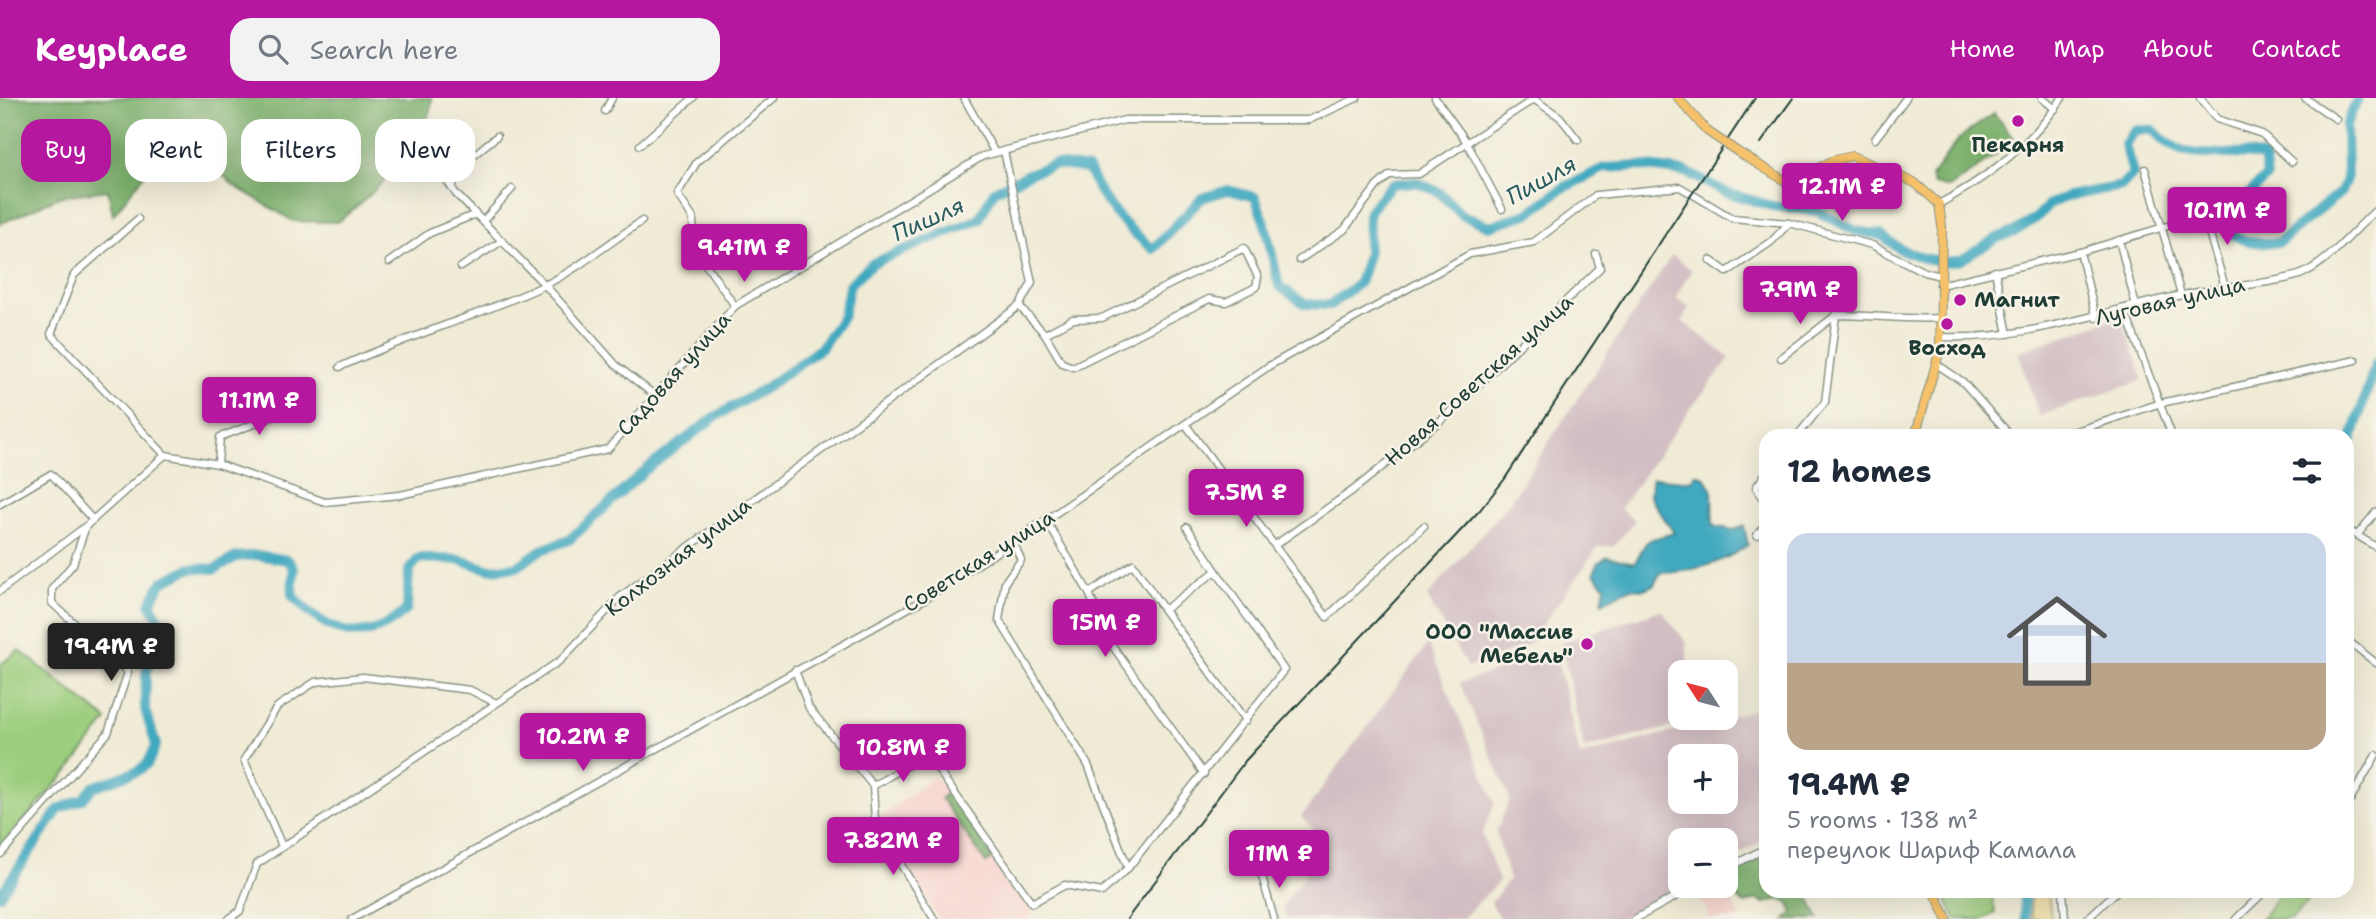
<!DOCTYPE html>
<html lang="en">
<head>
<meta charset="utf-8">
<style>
  :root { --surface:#fff; --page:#f2f2f3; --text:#1f2937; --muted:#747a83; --accent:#b5179e }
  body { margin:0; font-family:"Shantell Sans",sans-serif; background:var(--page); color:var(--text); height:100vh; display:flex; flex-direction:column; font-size:26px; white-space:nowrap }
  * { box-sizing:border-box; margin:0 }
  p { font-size:23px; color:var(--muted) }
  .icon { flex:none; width:38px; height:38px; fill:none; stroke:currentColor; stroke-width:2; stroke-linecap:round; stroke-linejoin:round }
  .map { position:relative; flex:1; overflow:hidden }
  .side { position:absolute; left:1759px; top:331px; width:595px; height:469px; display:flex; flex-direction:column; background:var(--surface); border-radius:21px; box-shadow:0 7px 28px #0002 }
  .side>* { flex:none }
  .guide { position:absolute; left:21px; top:21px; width:665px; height:63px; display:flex; gap:14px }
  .needle { width:46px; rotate:306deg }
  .controls { position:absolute; left:1668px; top:562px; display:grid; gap:14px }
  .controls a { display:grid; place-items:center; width:70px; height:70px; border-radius:14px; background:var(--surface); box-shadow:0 7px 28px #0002; font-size:35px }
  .price { position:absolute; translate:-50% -60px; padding:0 16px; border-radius:7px; background:var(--accent); color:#fff; font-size:23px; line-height:46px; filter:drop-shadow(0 2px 4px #0008) }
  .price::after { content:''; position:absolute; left:50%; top:42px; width:21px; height:16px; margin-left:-10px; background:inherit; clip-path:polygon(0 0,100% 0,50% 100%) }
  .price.active { background:#222; color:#fff }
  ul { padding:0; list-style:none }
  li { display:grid; align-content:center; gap:14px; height:371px; padding:0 28px }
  li span { display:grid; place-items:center; height:217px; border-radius:21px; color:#555 }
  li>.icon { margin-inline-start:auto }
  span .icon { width:126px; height:126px; fill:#fffc; stroke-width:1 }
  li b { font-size:30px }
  h2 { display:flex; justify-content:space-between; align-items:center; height:84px; padding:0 28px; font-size:30px }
  .chip { padding:0 24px; border-radius:21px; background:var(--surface); box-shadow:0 7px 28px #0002; font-size:24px; line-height:63px }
  .chip.active { background:var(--accent); color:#fff }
  header { display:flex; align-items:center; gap:42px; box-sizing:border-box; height:98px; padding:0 35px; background:var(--accent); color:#fff }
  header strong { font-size:33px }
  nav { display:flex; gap:38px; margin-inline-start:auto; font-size:24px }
  .search { width:490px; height:63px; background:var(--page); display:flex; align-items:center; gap:18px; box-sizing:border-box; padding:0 24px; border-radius:21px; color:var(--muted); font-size:26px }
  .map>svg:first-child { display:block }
</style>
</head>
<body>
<header>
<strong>Keyplace</strong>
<div class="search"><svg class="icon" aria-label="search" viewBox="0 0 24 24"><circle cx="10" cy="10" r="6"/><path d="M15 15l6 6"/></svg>Search here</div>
<nav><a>Home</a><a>Map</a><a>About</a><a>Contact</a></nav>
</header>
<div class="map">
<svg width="2376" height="821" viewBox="0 0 2376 821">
  <rect width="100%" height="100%" fill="#f7f3e8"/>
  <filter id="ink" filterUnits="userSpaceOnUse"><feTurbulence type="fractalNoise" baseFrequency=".0143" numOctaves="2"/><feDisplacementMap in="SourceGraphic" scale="14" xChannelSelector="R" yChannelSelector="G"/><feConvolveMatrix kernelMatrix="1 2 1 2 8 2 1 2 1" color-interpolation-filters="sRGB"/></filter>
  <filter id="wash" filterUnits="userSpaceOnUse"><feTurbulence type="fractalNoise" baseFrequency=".00686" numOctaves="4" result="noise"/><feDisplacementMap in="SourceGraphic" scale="28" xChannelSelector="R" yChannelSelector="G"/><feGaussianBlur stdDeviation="1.57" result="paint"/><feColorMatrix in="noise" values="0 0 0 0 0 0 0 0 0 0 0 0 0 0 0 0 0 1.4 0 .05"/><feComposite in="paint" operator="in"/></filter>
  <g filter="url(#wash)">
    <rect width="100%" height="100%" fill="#f0ebd5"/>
    <!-- built -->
    <g fill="#f7d0cc">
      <path d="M935,678L1033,816L1025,821H939L877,722Z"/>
      <path d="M1717,788H1725L1740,821H1710L1699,796Z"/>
    </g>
    <!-- industrial -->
    <g fill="#d2bec3" fill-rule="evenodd">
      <path d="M1672,157L1692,172L1676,199L1689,210L1682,223L1730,260L1688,314L1620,411L1635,423L1614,448L1598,449L1529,546L1468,570L1427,499L1509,405Z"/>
      <path d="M2121,218L2143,282L2039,318L2018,254Z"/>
      <path d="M1661,512L1686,544L1689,574H1680V620H1691L1680,627L1584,651L1561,545Z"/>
      <path d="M1428,546L1495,705L1482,736L1499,783L1462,821H1288L1282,810L1326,744L1301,719Z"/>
      <path d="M1555,553L1580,658L1766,609V741L1726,763V742H1680L1681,788L1621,821H1500L1491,805L1509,781L1496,734L1510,701L1460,585ZM1726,658V704H1680V658Z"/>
    </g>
    <!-- green -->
    <g fill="#9bcd7d" stroke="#5d8558" stroke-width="2">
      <path d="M19,552L107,622L68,673L0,749V567Z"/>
      <path d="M1942,793H1992L1995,815L1983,821H1956Z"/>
      <path d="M2281,793H2317L2292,821H2261Z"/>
    </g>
    <!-- forest -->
    <g fill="#7cb06c" stroke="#4e7650" stroke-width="2">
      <path d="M0,0H432C429,44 371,98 338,124L293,123L233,87L195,50L149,71L113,117L108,92L61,98L0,126Z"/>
      <path d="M1994,15L2015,43L1949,90L1933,86L1931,79L1959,41Z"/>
      <path d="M948,695L993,760L986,765L941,700Z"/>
      <path d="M1766,759V793H1806L1819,821H1786L1793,815L1788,805L1779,801L1765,805L1756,801L1745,806L1737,800L1727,775Z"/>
    </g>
    <!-- sand -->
    <path fill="#eeda9e" stroke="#868c69" stroke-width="2" d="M2029,793H2048L2051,821H2032Z"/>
    <!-- water -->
    <path fill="#3fa8bf" stroke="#2f727a" stroke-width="2" d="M1695,376L1705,379L1712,391L1713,428L1734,432L1744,428L1748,447C1723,465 1691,475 1660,475L1654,487L1644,491L1631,490L1602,505L1605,488L1594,475L1598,465L1607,459L1635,465C1651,434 1644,445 1674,435L1650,399L1652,380C1665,379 1681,385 1693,382Z"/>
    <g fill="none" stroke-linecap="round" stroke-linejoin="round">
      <!-- river -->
      <g stroke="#3fa8bf" stroke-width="10">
        <path d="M2347,356L2376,265"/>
        <path d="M2023,793L2025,821"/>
        <path d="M0,797L59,711L83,701L93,689L138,673L148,665L156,647L145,611L146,575L160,523L150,506L162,484L191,470L215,471L236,459L257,457L288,462L294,471L292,497C327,536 366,551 407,511L409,472L419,460L460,462L488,471L517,469L541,452L569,442L648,370L715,319L767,289L821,250L843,218L850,186L873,165L979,121L994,93L1028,76L1055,66L1088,71C1103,105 1124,128 1153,151L1202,100L1228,92L1255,99L1265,126L1279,188L1305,206L1330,207L1359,185L1368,157L1369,113L1392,86L1416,84L1439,94L1462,117L1489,128L1527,116L1563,90L1604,70L1640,68L1686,74L1727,95L1772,108L1817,113L1856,133L1881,137L1900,151L1923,160L1948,164L1961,162L1997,140L2014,134L2036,120L2050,106L2068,98L2122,88L2133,76L2125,46L2135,32H2153C2190,72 2219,48 2264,59L2267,78L2246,99L2219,118C2233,146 2250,144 2278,145L2341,94L2347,78L2346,27L2358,0"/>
      </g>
    </g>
  </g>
  <g filter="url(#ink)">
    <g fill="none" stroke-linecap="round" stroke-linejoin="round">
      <!-- minor casing -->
      <g stroke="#889484" stroke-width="9">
        <g id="minor">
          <path d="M964,0L995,55"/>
          <path d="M1435,0L1466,43L1502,111"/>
          <path d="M1532,0L1560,19L1578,42"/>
          <path d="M2042,0L2055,11"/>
          <path d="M2200,0L2217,21L2262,36L2292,64"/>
          <path d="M2305,0L2336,21"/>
          <path d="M605,13L612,0"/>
          <path d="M1875,41L1906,0"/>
          <path d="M640,47L693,0"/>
          <path d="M2145,71L2181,197"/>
          <path d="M415,73L442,76L456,96L545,187L616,267L653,296"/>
          <path d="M452,90L459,69L497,38"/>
          <path d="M1939,106C1987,80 2032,47 2062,0"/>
          <path d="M138,121L74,177L51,236L165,357"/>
          <path d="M483,123L512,91"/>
          <path d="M2119,142L2136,208"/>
          <path d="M2080,154L2096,220"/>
          <path d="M1299,162L1344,132L1377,88L1390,77L1419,76L1534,1"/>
          <path d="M1710,162L1727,174L1771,144L1789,125"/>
          <path d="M389,164L430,135L476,116"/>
          <path d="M461,169L502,143"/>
          <path d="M1995,173L2008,236"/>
          <path d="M1940,187L2080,154L2204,117L2225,189"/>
          <path d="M735,208L694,150L693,120L677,96L697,64L774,0"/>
          <path d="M1019,208L1045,236L1073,221L1102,220L1244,150L1258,179L1256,189L1226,204L1209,201L1073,269L1062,265L1045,236"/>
          <path d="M2127,212V219L2172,338"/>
          <path d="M1941,239C2029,243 2108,210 2193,195C2217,190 2287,184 2304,175C2332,161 2353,133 2376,112"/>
          <path d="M1781,260L1836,217"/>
          <path d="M1938,267L1963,284L2011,338"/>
          <path d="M340,269C406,238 477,219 543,188C578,171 610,144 642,123"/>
          <path d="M1186,327L1327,519L1424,428"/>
          <path d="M1797,338L1825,304L1836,217C1872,217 1905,222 1940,220"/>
          <path d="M2061,338L2161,305L2356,262"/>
          <path d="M165,357L218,366L325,404L400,397L608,351L735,208L983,58L1125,22H1309L1357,0"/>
          <path d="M218,366L220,339L298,309"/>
          <path d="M1766,375L1756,389L1766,405"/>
          <path d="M0,406L51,376L93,422"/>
          <path d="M1046,422L1089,495L1109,543L1204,676"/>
          <path d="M1187,429L1216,473"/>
          <path d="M2347,431L2376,449"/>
          <path d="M2359,435L2376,414"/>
          <path d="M1757,437L1766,426"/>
          <path d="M1013,443L1021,462L1005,484L999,522L1088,667L1128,770"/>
          <path d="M1275,447L1352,393L1445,319L1600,170L1596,156"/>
          <path d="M0,493L86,428L165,357"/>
          <path d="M1164,512L1246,623"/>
          <path d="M2347,542L2376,565"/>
          <path d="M795,572L809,610L873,688L927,656L1032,805L1065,787L1102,794L1128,770L1284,572L1216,473L1164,512L1133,466L1089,495"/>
          <path d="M873,688L875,724L934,821"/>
          <path d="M2347,707L2376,657"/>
          <path d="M282,748L244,662L277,609L315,584L363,579L470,592L496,605"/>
          <path d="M1,756L108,635L128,574L52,505V491L73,466L86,428"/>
          <path d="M1260,771L1274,821"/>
          <path d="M1726,771L1766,750"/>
          <path d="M2063,793L2065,821"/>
          <path d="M229,821L240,813L257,766L561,562L620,499L1019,208L1032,185L1004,53"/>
          <path d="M352,821L923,502L1046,422L1269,268L1470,156L1534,144L1596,97L1680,89L1732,120L1789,125L1872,147L1924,174L1941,178"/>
          <path d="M1635,821L1695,788"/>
          <path d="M2087,821L2117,793"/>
          <path d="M2236,821L2265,793"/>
        </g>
      </g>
      <!-- major casing -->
      <g stroke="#889484" stroke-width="10">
        <g id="major">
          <path d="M1678,0L1707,33"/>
          <path d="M1738,54L1787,84L1804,79L1831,63L1852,58L1915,85L1939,106L1942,128L1940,252L1915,338"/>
          <path d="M1934,793L1947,821"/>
        </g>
      </g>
      <!-- minor -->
      <use href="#minor" stroke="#fff" stroke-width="6"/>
      <!-- major -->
      <use href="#major" stroke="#f5c16b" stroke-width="8"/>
      <!-- rail -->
      <g stroke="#1f3d34" stroke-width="2">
        <path d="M1761,45L1793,0"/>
        <path d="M1127,821L1245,663L1480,412L1504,382L1755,0"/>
      </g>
      <!-- major-bridge casing -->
      <g stroke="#889484" stroke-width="10" stroke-linecap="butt">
        <path id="major-bridge" d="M1707,33L1738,54"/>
      </g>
      <!-- major-bridge -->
      <use href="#major-bridge" stroke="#f5c16b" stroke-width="8"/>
    </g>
  </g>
  <!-- markers -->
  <g fill="#b5179e" stroke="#f7f3e8" stroke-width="2.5">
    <circle cx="2018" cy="23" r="7"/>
    <circle cx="1960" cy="202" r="7"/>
    <circle cx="1947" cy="226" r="7"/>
    <circle cx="1587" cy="546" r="7"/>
  </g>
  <g text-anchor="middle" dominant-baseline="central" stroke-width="5" stroke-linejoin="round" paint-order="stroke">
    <!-- poi labels -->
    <g font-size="21" font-weight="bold" fill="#1f3d34" stroke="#f7f3e8">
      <text x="2018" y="47">Пекарня</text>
      <text x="1974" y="202" text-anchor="start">Магнит</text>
      <text x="1947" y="250">Восход</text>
      <text x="1573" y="534" text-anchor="end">ООО "Массив<tspan x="1573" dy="24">Мебель"</tspan></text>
    </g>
    <!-- street labels -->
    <g font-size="21" fill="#1f3d34" stroke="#f7f3e8">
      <text transform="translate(2170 203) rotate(-13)">Луговая улица</text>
      <text transform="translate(674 276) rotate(-48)">Садовая улица</text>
      <text transform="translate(1479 282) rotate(-42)">Новая Советская улица</text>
      <text transform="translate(678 459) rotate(-38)">Колхозная улица</text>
      <text transform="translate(979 463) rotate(-32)">Советская улица</text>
    </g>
    <!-- water labels -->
    <g font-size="23" font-style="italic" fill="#295d5e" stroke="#f7f3e8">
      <text transform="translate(1541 82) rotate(-29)">Пишля</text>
      <text transform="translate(928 121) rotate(-24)">Пишля</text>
    </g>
  </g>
</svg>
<div class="controls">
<a><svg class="needle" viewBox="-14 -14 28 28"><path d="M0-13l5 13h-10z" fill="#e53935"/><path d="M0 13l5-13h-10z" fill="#747a83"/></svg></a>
<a>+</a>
<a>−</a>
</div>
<b class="price" style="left:1842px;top:125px">12.1M ₽</b>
<b class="price" style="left:2227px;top:149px">10.1M ₽</b>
<b class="price" style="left:744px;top:186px">9.41M ₽</b>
<b class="price" style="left:1800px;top:228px">7.9M ₽</b>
<b class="price" style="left:259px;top:339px">11.1M ₽</b>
<b class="price" style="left:1246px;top:431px">7.5M ₽</b>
<b class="price" style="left:1105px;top:561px">15M ₽</b>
<b class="price active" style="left:111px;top:585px">19.4M ₽</b>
<b class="price" style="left:583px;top:675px">10.2M ₽</b>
<b class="price" style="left:903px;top:686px">10.8M ₽</b>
<b class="price" style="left:893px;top:779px">7.82M ₽</b>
<b class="price" style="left:1279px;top:792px">11M ₽</b>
<div class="guide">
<a class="chip active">Buy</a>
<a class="chip">Rent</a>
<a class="chip">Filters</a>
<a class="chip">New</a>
</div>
<section class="side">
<h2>12 homes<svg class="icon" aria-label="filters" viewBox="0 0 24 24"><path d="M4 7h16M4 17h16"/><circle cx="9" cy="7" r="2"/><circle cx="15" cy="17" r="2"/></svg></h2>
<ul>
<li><span style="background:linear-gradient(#c9d6e8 60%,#b9a48a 0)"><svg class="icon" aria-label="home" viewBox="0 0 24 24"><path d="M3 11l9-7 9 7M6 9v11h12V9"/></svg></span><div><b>19.4M ₽</b><p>5 rooms · 138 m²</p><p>переулок Шариф Камала</p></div></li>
</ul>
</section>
</div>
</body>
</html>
